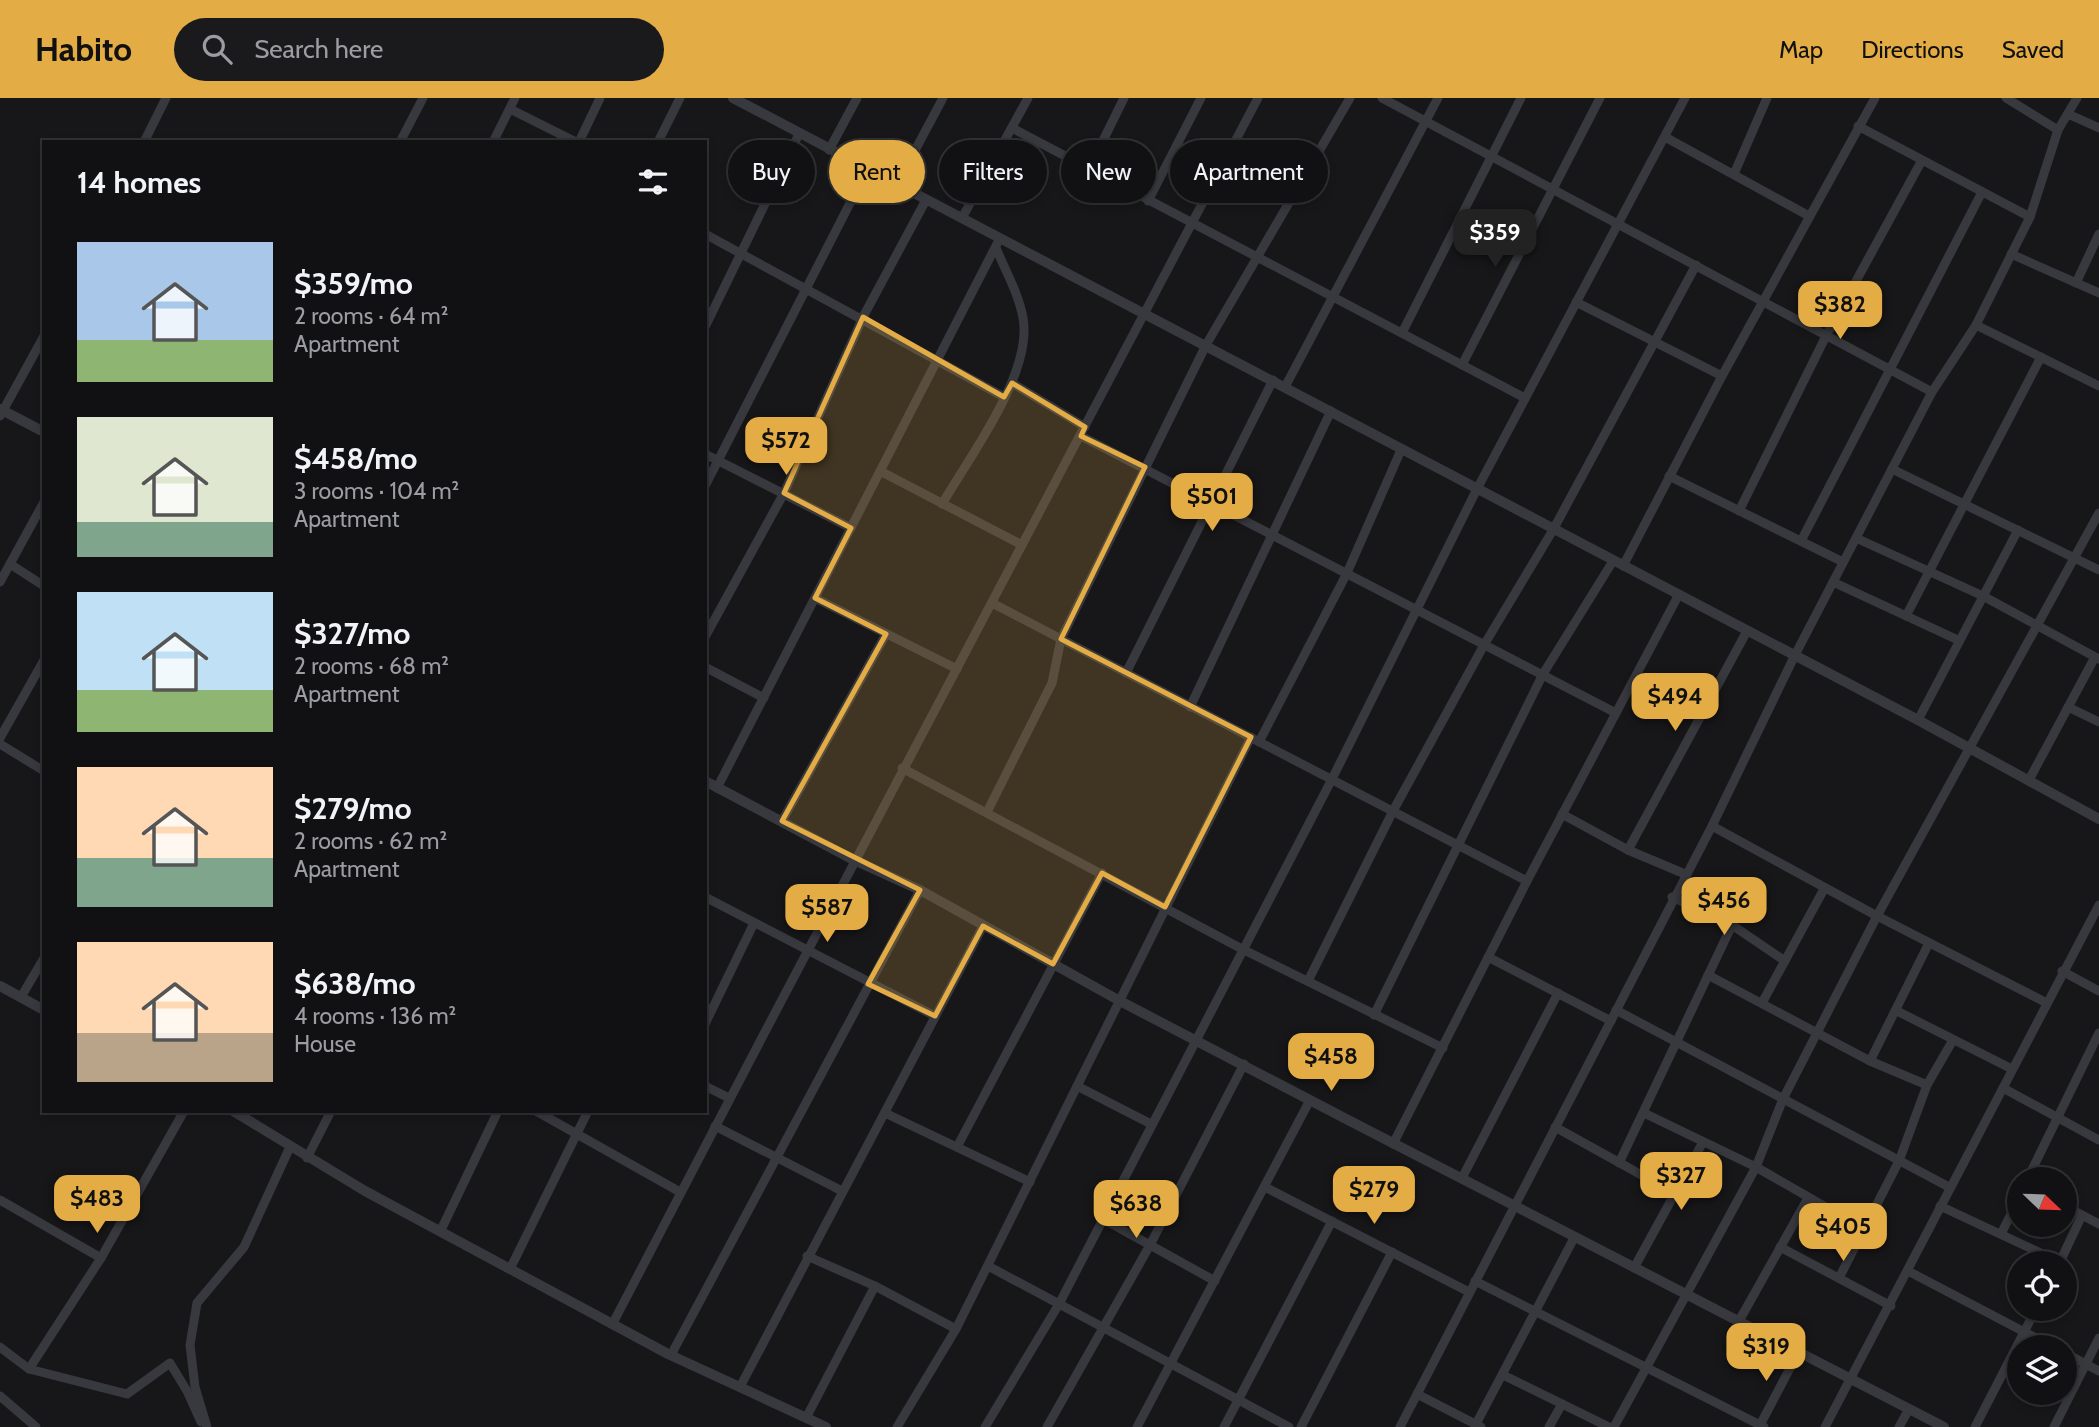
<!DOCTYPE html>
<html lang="en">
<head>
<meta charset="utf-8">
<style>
  :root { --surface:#111113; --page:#1a1a1c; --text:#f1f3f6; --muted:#9c9da0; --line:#303133; --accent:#e4ac44 }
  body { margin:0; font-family:Cabin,sans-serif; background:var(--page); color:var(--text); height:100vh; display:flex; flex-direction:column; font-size:26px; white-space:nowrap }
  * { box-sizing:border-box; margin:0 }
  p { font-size:23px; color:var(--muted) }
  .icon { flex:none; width:38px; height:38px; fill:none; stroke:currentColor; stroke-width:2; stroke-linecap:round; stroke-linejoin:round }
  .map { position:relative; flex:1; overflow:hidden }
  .drawer { position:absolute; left:42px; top:42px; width:665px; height:973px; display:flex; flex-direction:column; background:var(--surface); border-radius:0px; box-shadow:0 4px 10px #0003,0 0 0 2px var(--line) }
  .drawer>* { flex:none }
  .hud { position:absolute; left:728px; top:42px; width:665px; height:63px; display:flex; gap:14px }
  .needle { width:46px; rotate:113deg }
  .buttons { position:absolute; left:2007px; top:1069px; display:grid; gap:14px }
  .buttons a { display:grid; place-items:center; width:70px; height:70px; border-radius:50%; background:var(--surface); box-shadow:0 4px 10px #0003,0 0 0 2px var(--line); font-size:35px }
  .price { position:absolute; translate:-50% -60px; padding:0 16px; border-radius:14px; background:var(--accent); color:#111; font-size:23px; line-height:46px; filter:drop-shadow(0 2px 4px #0008) }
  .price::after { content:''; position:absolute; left:50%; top:42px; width:21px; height:16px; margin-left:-10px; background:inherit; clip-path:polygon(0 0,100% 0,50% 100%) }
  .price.active { background:#222; color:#fff }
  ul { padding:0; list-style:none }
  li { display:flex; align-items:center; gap:21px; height:175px; padding:0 35px }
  li span { display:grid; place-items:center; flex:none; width:196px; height:140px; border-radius:0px; color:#555 }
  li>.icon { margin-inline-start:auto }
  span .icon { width:84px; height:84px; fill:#fffc; stroke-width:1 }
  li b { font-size:30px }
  h2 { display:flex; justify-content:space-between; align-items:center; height:84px; padding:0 35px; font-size:30px }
  .chip { padding:0 24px; border-radius:32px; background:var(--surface); box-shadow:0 4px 10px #0003,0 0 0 2px var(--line); font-size:24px; line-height:63px }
  .chip.active { background:var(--accent); color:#111 }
  header { display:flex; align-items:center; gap:42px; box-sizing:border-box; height:98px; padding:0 35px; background:var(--accent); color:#111 }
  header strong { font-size:33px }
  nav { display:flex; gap:38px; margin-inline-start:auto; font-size:24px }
  .search { width:490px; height:63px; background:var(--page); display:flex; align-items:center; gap:18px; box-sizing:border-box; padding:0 24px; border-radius:38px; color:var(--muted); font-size:26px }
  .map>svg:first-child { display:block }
</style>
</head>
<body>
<header>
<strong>Habito</strong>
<div class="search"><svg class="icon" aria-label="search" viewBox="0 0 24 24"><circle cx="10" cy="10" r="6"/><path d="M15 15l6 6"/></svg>Search here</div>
<nav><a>Map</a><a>Directions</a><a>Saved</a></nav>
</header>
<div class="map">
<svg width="2099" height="1329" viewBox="0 0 2099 1329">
  <rect width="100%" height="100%" fill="#171719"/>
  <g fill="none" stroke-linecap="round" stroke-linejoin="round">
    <!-- minor -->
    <g stroke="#38393e" stroke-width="9">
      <path d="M1382,0L1932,294"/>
      <path d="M2006,0L2058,32"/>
      <path d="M510,11L576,44"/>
      <path d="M2068,16L2099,30"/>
      <path d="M1858,28L2030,119"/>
      <path d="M1012,30L1525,300"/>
      <path d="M1665,39L1809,118"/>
      <path d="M144,44L166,0"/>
      <path d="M400,44L423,0"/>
      <path d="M493,44L515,0"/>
      <path d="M579,44L600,0"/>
      <path d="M658,44L680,0"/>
      <path d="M829,52L857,0"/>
      <path d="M1088,73L1124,0"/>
      <path d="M1734,76L1767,0"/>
      <path d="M897,86L943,0"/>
      <path d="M1148,103L1201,0"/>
      <path d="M962,120L1028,0"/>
      <path d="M705,136L1004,299"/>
      <path d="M2011,156L2099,195"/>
      <path d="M2076,185L2099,136"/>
      <path d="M1576,204L1722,278"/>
      <path d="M1976,227L2099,288"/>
      <path d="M705,229L799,36"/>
      <path d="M1402,235L1521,0"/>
      <path d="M1462,267L1600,0"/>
      <path d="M1012,285L1085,329"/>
      <path d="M1285,289L1438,0"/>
      <path d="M0,318L44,238"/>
      <path d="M1081,338L1616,615"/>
      <path d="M705,356L851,430"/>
      <path d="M1892,371L2099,472"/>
      <path d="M880,373L1022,447"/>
      <path d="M1669,378L1843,464"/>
      <path d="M705,388L867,72"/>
      <path d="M942,406C970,358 1033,275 1023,220C1019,196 1005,172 996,150"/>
      <path d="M1739,413L1826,238L1921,64"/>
      <path d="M1856,440L1983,498L2099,561"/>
      <path d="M1801,443L1981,96"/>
      <path d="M10,466L44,488"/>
      <path d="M1623,468L1722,278L1875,0"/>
      <path d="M0,484L44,404"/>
      <path d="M1833,484L1958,542"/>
      <path d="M815,500L957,571"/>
      <path d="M992,505L1527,783"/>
      <path d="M1906,518L2041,259"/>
      <path d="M705,539L784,395L863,219L926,102"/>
      <path d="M705,569L764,600"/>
      <path d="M1126,575L1273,282"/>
      <path d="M1190,609L1331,313"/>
      <path d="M2068,609L2099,624"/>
      <path d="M1918,622L2018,432"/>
      <path d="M0,640L44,562"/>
      <path d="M1259,644L1347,475L1401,352"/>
      <path d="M0,646L44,673"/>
      <path d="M902,670L1242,851L1443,950"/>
      <path d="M2029,682L2095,559"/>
      <path d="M717,690L1000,140"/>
      <path d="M987,714L1052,585L1061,541L1206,247L1350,0"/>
      <path d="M1562,716L1628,752L1685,776"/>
      <path d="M782,723L886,536"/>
      <path d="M1628,752L1747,533"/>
      <path d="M705,799L935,918"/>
      <path d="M1672,799L1732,827L1785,863"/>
      <path d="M1488,859L1611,923"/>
      <path d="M2062,873L2099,893"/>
      <path d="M1708,877L1870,963L1927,987"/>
      <path d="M1308,883L1393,713L1484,547L1553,432L1696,167"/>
      <path d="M21,899L44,860"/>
      <path d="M2045,904L1877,818L2099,415"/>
      <path d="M1762,905L1824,791"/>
      <path d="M1616,912L1949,1089"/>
      <path d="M1897,913L2012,971"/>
      <path d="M1374,917L1543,576L1613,463"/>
      <path d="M705,926L754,825"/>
      <path d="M1870,963L1929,845"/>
      <path d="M705,988L729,1000"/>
      <path d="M1077,988L1151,1026"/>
      <path d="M2003,990L2099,1042"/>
      <path d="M536,1013L680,1094"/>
      <path d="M885,1015L1030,1084"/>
      <path d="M1644,1015L1756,1069L1864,1131"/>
      <path d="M715,1028L842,1093"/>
      <path d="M1555,1029L1674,1095"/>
      <path d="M1393,1046L1527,783L1678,498"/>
      <path d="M957,1049L1102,775"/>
      <path d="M307,1060L331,1013"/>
      <path d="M1619,1065L1732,827"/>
      <path d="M1462,1080L1558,895"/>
      <path d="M2027,1082L2099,935"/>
      <path d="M1265,1089L1469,1194"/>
      <path d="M0,1102L101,1160"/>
      <path d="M1940,1108L2060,1164"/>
      <path d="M2065,1108L2099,1126"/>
      <path d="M1103,1121L1215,1183"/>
      <path d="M441,1132L498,1013"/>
      <path d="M2001,1136L2020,1098"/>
      <path d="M1780,1149L1891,1208"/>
      <path d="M807,1158L875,1188L956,1231"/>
      <path d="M2059,1166L2082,1117"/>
      <path d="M988,1168L1289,1329"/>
      <path d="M1634,1170L1703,1044"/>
      <path d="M510,1171L588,1013"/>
      <path d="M1908,1173L2055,1250"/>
      <path d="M1839,1180L1899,1063L1927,987L1953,942"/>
      <path d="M1475,1183L1764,1329"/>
      <path d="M1739,1223L1808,1100"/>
      <path d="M613,1225C825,815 1045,409 1258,0"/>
      <path d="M0,1249L29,1271L127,1296L170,1265L187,1293L201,1324"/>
      <path d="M2065,1255L2099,1273"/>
      <path d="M671,1257L920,792"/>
      <path d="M29,1271L101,1160L184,1013"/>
      <path d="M1503,1277L1609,1329"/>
      <path d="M740,1289L983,828"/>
      <path d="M1417,1296L1481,1329"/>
      <path d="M0,1298L36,1329"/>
      <path d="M806,1320L875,1188"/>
      <path d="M1476,1326L1574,1140"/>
      <path d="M207,1329L195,1289L190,1247L197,1205L244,1149L290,1049"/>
      <path d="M897,1329L956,1231L1251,639"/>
      <path d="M985,1329L1059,1206L1331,683L1477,391L1685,0"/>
      <path d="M1047,1329L1150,1147L1244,966"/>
      <path d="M1137,1329L1310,1002"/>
      <path d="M1224,1329L1332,1123"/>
      <path d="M1301,1329L1392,1154"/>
      <path d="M1400,1329L1712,728L1795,557L1932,294L1976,227L2030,119L2058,32L2077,0"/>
      <path d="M1549,1329L1562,1306"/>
      <path d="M1614,1329L1756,1069L1783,1001L1877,818L1712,728"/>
      <path d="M1759,1329L1798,1255"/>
      <path d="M1825,1329C1917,1155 2007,980 2099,807"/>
      <path d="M1899,1329L1909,1311"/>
      <path d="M1975,1329L2036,1211"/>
      <path d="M2054,1329L2099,1240"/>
    </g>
    <!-- tertiary -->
    <g stroke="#38393e" stroke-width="10">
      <path d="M733,0L1918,622L2099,721"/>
      <path d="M0,311L44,334"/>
      <path d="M705,683L854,762L920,792L1120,903L1350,1023L1944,1329"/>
      <path d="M0,888L44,912"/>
      <path d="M233,1013L365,1093L668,1256L826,1329"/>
    </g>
  </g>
  <!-- marked area -->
  <path fill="#e4ac44" fill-opacity="0.2" stroke="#e4ac44" stroke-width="5" stroke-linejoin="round" d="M863,219L1004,299L1012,285L1085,329L1081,338L1145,369L1061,541L1251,639L1165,809L1102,775L1053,866L983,828L935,918L868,886L920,792L782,723L886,536L815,500L851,430L784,395Z"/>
</svg>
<div class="buttons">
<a><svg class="needle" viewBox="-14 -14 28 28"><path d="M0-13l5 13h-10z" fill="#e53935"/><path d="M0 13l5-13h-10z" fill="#9c9da0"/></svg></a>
<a><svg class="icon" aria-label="locate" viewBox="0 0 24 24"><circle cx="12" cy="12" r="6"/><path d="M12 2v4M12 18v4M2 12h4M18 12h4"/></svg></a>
<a><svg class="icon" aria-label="layers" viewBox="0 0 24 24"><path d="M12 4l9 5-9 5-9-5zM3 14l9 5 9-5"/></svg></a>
</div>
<b class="price active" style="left:1495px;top:171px">$359</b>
<b class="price" style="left:1840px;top:243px">$382</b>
<b class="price" style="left:786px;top:379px">$572</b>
<b class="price" style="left:1212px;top:435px">$501</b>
<b class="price" style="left:1675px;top:635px">$494</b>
<b class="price" style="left:1724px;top:839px">$456</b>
<b class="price" style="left:827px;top:846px">$587</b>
<b class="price" style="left:1331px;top:995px">$458</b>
<b class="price" style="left:1681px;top:1114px">$327</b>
<b class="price" style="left:1374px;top:1128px">$279</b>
<b class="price" style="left:97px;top:1137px">$483</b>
<b class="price" style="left:1136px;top:1142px">$638</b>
<b class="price" style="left:1843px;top:1165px">$405</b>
<b class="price" style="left:1766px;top:1285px">$319</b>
<div class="hud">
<a class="chip">Buy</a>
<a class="chip active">Rent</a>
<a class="chip">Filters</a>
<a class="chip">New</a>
<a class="chip">Apartment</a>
</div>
<section class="drawer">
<h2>14 homes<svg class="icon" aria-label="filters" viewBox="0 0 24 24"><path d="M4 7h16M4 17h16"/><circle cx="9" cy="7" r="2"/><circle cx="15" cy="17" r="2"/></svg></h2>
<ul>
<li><span style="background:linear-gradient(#a9c7e8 70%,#8fb573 0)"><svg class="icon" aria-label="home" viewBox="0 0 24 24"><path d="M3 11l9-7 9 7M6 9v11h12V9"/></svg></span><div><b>$359/mo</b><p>2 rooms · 64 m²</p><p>Apartment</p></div></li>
<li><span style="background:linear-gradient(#dfe7d0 75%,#7fa58c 0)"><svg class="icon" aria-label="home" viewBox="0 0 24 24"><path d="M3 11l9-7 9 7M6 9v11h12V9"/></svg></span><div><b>$458/mo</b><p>3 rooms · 104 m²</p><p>Apartment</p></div></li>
<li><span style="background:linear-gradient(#bfe0f5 70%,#8fb573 0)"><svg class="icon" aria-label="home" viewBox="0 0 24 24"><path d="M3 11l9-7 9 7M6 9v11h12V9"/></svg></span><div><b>$327/mo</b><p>2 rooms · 68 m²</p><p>Apartment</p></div></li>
<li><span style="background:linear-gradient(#ffd9b3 65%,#7fa58c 0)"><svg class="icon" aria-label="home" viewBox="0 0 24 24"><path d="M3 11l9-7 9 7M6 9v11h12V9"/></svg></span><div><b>$279/mo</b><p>2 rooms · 62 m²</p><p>Apartment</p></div></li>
<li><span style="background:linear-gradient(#ffd9b3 65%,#b9a48a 0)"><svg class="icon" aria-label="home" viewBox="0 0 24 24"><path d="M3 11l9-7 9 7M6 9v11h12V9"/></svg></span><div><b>$638/mo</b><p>4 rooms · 136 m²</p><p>House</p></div></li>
</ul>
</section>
</div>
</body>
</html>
